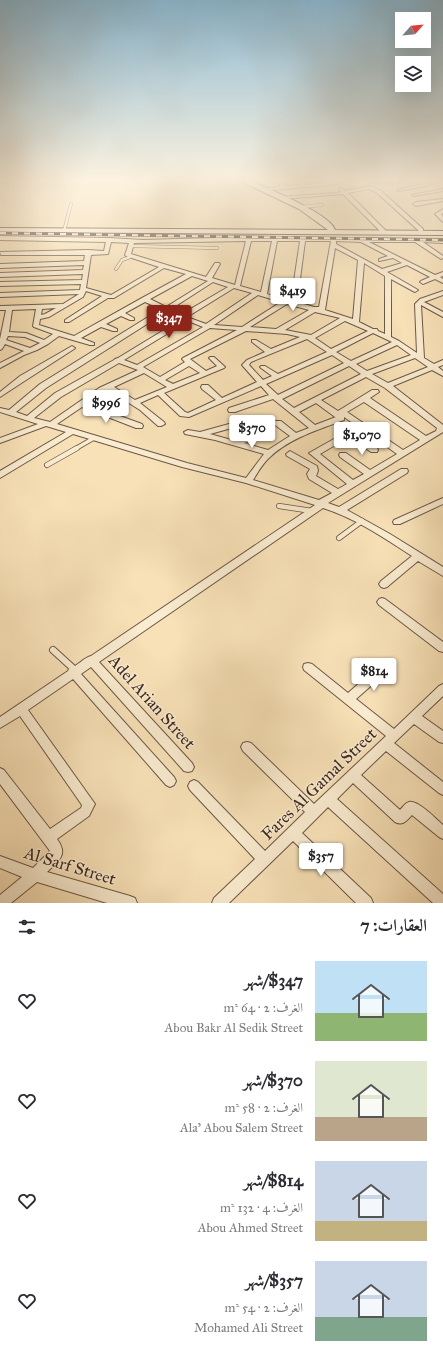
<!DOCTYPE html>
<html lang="ar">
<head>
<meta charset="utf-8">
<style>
  :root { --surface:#fff; --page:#f2f2f3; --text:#2b2b33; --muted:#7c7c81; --accent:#8f2418 }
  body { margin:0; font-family:"IM FELL Great Primer",Amiri,serif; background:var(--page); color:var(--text); direction:rtl; height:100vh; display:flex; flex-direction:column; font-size:15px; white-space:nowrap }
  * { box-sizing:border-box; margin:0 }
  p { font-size:13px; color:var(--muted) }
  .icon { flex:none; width:22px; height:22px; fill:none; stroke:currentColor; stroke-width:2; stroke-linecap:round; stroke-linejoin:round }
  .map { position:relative; height:903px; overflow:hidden; direction:ltr }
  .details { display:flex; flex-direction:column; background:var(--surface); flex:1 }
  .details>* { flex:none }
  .needle { width:26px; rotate:63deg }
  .tools { position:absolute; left:395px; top:12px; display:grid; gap:8px }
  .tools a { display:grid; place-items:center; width:36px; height:36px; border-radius:0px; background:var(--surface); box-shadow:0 4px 16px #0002; font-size:20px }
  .price { position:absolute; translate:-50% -34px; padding:0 9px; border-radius:4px; background:#fff; color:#222; font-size:13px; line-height:26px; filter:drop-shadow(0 1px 2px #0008) }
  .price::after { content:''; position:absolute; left:50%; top:24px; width:12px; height:9px; margin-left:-6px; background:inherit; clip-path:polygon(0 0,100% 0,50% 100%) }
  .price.active { background:var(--accent); color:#fff }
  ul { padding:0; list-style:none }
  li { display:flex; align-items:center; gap:12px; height:100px; padding:0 16px }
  li span { display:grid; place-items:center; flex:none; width:112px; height:80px; border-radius:0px; color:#555 }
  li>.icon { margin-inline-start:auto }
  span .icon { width:48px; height:48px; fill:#fffc; stroke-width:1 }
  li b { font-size:17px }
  h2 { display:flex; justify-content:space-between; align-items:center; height:48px; padding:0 16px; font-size:17px }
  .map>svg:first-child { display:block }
</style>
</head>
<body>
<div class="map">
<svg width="443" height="903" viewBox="0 0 443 903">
  <rect width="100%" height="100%" fill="#f8e1b7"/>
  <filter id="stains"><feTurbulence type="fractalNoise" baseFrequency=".005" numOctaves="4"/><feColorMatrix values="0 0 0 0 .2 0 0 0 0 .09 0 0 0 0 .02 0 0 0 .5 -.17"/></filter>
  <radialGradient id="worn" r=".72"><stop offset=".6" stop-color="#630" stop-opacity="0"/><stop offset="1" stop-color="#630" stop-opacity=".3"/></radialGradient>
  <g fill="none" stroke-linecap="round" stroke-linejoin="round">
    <!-- lane-far3 casing -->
    <g stroke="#6c5847" stroke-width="3.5">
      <g id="lane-far3">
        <path d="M301,207L322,205"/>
        <path d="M64,231L71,204"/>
        <path d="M131,246L217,248"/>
        <path d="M116,269L122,260L130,257"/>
      </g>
    </g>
    <!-- lane-far2 casing -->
    <g stroke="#6c5847" stroke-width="5">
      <path id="lane-far2" d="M75,449L94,438"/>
    </g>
    <!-- lane-far1 casing -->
    <g stroke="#6c5847" stroke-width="6">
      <g id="lane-far1">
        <path d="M47,465L77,448"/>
        <path d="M279,506L312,511"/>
        <path d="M339,538L362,521"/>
      </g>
    </g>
    <!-- lane casing -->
    <g stroke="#6c5847" stroke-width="8">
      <path id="lane" d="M53,650L75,670"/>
    </g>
    <!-- street casing -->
    <g stroke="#6c5847" stroke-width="2">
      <g id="street">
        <path d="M275,179H279L286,186L301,185L295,179H300L306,185L352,179H362L328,185L261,191V190L263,189L281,187Z"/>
        <path d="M402,179H410L388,184L386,183Z"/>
        <path d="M433,182H435V184L399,191L397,190Z"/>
        <path d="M370,186L380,190L423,229V231H419L376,192L369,189L348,193L386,231V233H382L343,194L280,199L278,198L280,197L337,193L341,192L339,189L341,188L345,191Z"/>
        <path d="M443,189V191L414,196L412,195Z"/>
        <path d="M443,199V201L416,206L413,204L416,202Z"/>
        <path d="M443,209V213L441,214L443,217V222L435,214Z"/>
        <path d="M0,236L109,238L143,240L249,237L443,239V243L423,242L443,256V258L441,259L415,242H369L435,275L443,272V276L440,277L443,279V283L435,279L423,284L420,282L421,281L430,277L407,265L387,272L418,290L415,292L413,291L391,279V337L399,341L417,353L415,304L420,299L443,291V295L424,302L443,312V317L421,305L424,358L434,364L443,360V365L438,367L443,371V376L432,370L393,386L443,425V432L328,503L339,507L401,469H407L408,471L407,473L347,510L390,534L443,567V576L418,561L387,587L384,588L381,587L379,584L381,581L412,556C384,538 355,518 323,508L99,662L192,763L194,767L192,771L188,772L184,771L91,667L81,674L174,777L176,781L174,785L170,787L166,785L73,679L28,710L95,804L89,816L57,839C69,855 58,861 47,872L130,896L135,898L137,903H107L37,882L11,903H0V895L22,877L0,868V856L33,868L50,851L0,784V768L4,770L50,829L81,808L82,805L20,716L0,728V717L68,671L69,669C78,666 83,658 91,656L315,505L246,483L182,467L73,434L0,478V471L66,432L46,426L0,443V438L38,424L0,412V408L9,410L40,384L161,309L145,302L125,313L134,318V320H130L121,316L106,324L117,329V331H113L101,327L81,338L94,343V345H90L59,336L48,344L37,350L24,355L0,368V363L24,351L5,344L2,349L0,350V339L6,310H0V306L63,304L79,294L0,297V293L80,290L81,284L0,286V282L82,280L83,274L0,277V273L83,270L84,265L0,268V264L84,261L85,255H1L0,252L88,250L104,251L106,242L0,240ZM246,241L235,285L212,278L220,264L219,263H215L206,277L131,254L134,243ZM251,241H272L261,292L240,286ZM277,241H300L291,301L267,294ZM305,241H331L319,307H314L297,302ZM336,241L361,242L388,256L379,259V261L393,258L402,263L382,269L336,244ZM111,242L129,243L125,255L126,256L159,267L111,295L86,288L91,255L108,254ZM335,248L358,260L353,319L325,310ZM364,263L385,276V334L378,331L377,329H373L359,322ZM164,268L186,274L142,298L74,336L39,325L40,319L49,317L83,297L86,291L102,296L65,320V322H69L108,298H114ZM192,276L208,281L166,307L150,299ZM213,282L228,287L182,314L171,309ZM234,288L252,293L206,324L187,317ZM258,295L281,302L242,327L214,325ZM287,304L309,310L276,329L250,327ZM56,308L45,314L41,315L42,309ZM36,309L33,326L34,327L53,334L44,340L26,333L9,332L12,310ZM166,312L182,319L118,358L115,359L114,360L55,393L27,416L16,412L46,388ZM315,312L340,318L311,335L285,330ZM188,321L203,327L137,365L124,360ZM345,321L368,331L331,349L315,338ZM210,328L237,330L183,358L182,359L185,362L160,377L143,367ZM246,331L287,334L300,337L271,349L256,340H252V342L265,352L247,360L242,365L257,382L222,398L208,385H202L201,387L202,389L216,400L188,413L185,412L164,393L224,368L225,367L224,366L214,357H210L209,358L217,366L206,371L190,359ZM373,333L392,342L351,361L336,352ZM8,336L25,337L40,343L30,348L6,340ZM307,339L327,352L278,374L265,366H261L260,367L261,368L272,376L263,380L249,365L251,362ZM397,345L411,355L367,371L356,364ZM332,355L344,363L278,395L266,384ZM415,358L428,367L388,383L372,374ZM119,363L138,370L99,388L50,422L34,418L61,397ZM189,366L200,373L173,384L165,380ZM349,366L361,374L294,408L282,399ZM144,373L167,387L135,400L114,387ZM366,377L385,388L437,428L436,431L426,436L370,398L379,392L378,390H372L338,411L321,400ZM261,386L269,395L229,408L228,410L229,412H235L273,399L309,428L296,433L281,421H275L274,423L275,425L290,436L268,450L244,443L264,437L265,435L264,433H258L235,441L210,434L261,420L262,418L261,416H258L200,432L188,430L184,432L185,434L215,440L264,454L246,478L187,463L57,424L82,407L136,428H142L143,426L142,424L87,404L108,390L140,410L158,426H161L165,424L164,422L140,403L158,395L180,416L189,417ZM364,402L420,440L403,450L347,412ZM316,403L335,417H336L315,425L299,412ZM344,417L357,426L309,453L347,484L338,489L316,476L318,471L317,466L290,451L286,454L287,456L310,469L307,474L309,479L332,493L319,500L253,480C258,472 263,463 270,457C290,438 318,430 344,420ZM362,429L397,454L370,470L346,453H340L339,455L340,457L364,474L353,480L320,454L349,437L371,452H377L378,450L377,448L355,434Z"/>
        <path d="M72,346L75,348L74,349L26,380L0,397V392L20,376Z"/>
        <path d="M443,498V504L400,524H394L393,522L394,520Z"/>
        <path d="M382,598L385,599L443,642V652L439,651L379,605L377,602L379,599Z"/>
        <path d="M308,663L312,664L348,693L381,664L385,663L389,664L390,667L389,670L356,699L394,729L439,686L443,684V696L422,716L443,731V743L439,742L414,724L394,743L443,782V795L439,793L386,751L361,775L400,810C403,807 405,803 409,802C418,800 436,819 443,825V839L439,837L412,815C406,821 403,826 395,822L353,783L337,799L443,894V903H433L328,807L302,833L371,898L373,903H356L293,841L229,903H212L214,898L255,859L190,790L188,786L190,782L194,780L198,782L265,851L305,812L243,751L241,747L243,743L247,742L251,743L314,804L386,736L304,670L303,667L304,664Z"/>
      </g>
    </g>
    <!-- secondary casing -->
    <g stroke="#3d2a22" stroke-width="2">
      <path id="secondary" d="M236,179H246C262,186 332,214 335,230L443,231V235L0,232V228L328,230L299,209Z"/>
    </g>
    <!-- lane-far3 -->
    <use href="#lane-far3" stroke="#faecd0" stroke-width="2.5"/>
    <!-- lane-far2 -->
    <use href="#lane-far2" stroke="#faecd0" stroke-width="3.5"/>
    <!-- lane-far1 -->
    <use href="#lane-far1" stroke="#faecd0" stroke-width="4.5"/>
    <!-- lane -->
    <use href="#lane" stroke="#faecd0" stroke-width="6"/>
    <!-- street -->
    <use href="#street" fill="#faecd0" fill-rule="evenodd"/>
    <!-- secondary -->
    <use href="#secondary" fill="#faecd0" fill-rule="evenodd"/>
    <!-- rail casing -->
    <g stroke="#3d2a22" stroke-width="3">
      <path id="rail" d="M0,233L443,240"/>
    </g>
    <!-- rail -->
    <use href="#rail" stroke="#faecd0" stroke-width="2" stroke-dasharray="6" stroke-linecap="butt"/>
  </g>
  <!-- sky -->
  <linearGradient id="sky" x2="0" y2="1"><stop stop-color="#8ab8d2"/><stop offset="0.59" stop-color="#fcf2df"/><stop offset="1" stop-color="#fcf2df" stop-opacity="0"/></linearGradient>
  <rect width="443" height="305" fill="url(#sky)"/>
  <g text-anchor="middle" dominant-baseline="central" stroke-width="3" stroke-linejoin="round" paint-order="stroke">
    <!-- near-street labels -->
    <g font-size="17" fill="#3d2a22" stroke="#faecd0">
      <text transform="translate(152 702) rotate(48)">Adel Arian Street</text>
      <text transform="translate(319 784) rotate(-44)">Fares Al Gamal Street</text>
      <text transform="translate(70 866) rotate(17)">Al Sarf Street</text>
    </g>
  </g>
  <rect width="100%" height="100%" filter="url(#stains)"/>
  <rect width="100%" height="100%" fill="url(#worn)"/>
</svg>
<div class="tools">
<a><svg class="needle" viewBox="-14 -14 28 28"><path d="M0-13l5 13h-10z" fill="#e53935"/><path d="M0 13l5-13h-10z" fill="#7c7c81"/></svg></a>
<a><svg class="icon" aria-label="layers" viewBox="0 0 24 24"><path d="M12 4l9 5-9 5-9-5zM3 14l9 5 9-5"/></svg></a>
</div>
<b class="price" style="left:293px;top:312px">$419</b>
<b class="price active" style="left:169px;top:339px">$347</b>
<b class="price" style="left:106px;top:424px">$996</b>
<b class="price" style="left:252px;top:449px">$370</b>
<b class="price" style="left:362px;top:456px">$1,070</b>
<b class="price" style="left:374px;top:692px">$814</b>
<b class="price" style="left:321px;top:877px">$357</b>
</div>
<section class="details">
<h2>العقارات: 7<svg class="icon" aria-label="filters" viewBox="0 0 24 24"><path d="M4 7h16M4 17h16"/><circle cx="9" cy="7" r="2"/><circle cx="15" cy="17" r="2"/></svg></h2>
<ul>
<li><span style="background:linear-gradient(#bfe0f5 65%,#8fb573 0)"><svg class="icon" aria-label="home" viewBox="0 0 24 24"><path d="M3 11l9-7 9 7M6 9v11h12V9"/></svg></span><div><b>$347/شهر</b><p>الغرف: 2 · 64 m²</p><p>Abou Bakr Al Sedik Street</p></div><svg class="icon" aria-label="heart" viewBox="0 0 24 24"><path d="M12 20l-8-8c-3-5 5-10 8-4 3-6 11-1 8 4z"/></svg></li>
<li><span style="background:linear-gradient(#dfe7d0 70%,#b9a48a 0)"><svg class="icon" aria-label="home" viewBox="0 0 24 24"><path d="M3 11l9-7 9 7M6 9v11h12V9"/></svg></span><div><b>$370/شهر</b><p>الغرف: 2 · 58 m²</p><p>Ala' Abou Salem Street</p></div><svg class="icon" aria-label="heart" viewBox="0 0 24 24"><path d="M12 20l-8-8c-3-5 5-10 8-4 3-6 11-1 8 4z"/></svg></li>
<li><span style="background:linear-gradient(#c9d6e8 75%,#c2b280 0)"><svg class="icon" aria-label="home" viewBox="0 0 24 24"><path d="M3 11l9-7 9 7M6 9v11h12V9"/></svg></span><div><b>$814/شهر</b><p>الغرف: 4 · 132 m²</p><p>Abou Ahmed Street</p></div><svg class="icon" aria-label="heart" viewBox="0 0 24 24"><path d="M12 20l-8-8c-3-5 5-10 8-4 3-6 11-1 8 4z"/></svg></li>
<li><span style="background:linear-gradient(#c9d6e8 70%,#7fa58c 0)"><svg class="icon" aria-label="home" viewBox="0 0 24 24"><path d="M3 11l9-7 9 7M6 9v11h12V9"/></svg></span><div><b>$357/شهر</b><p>الغرف: 2 · 54 m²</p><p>Mohamed Ali Street</p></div><svg class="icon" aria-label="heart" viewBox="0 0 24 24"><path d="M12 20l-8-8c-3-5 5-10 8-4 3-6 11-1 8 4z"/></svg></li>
</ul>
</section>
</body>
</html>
